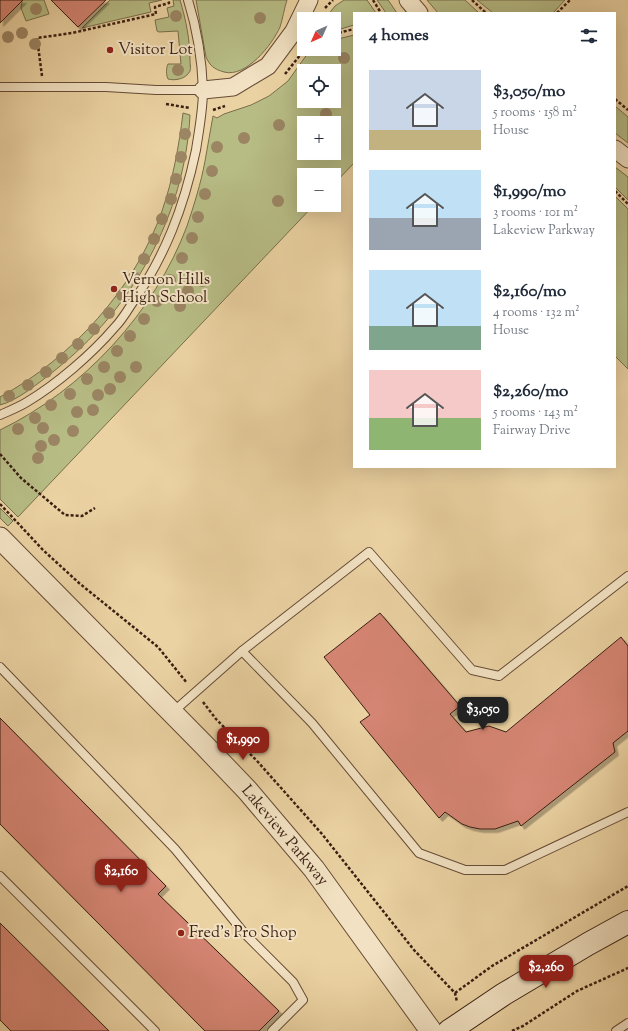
<!DOCTYPE html>
<html lang="en">
<head>
<meta charset="utf-8">
<style>
  :root { --surface:#fff; --page:#f2f2f3; --text:#1f2937; --muted:#747a83; --accent:#8f2418 }
  body { margin:0; font-family:"Sorts Mill Goudy",serif; background:var(--page); color:var(--text); height:100vh; display:flex; flex-direction:column; font-size:15px; white-space:nowrap }
  * { box-sizing:border-box; margin:0 }
  p { font-size:13px; color:var(--muted) }
  .icon { flex:none; width:22px; height:22px; fill:none; stroke:currentColor; stroke-width:2; stroke-linecap:round; stroke-linejoin:round }
  .map { position:relative; flex:1; overflow:hidden }
  .details { position:absolute; left:353px; top:12px; width:263px; height:456px; display:flex; flex-direction:column; background:var(--surface); border-radius:0px; box-shadow:0 4px 16px #0002 }
  .details>* { flex:none }
  .needle { width:26px; rotate:225deg }
  .fabs { position:absolute; left:297px; top:12px; display:grid; gap:8px }
  .fabs a { display:grid; place-items:center; width:44px; height:44px; border-radius:0px; background:var(--surface); box-shadow:0 4px 16px #0002; font-size:20px }
  .price { position:absolute; translate:-50% -34px; padding:0 9px; border-radius:8px; background:var(--accent); color:#fff; font-size:13px; line-height:26px; filter:drop-shadow(0 1px 2px #0008) }
  .price::after { content:''; position:absolute; left:50%; top:24px; width:12px; height:9px; margin-left:-6px; background:inherit; clip-path:polygon(0 0,100% 0,50% 100%) }
  .price.current { background:#222; color:#fff }
  ul { padding:0; list-style:none }
  li { display:flex; align-items:center; gap:12px; height:100px; padding:0 16px }
  li span { display:grid; place-items:center; flex:none; width:112px; height:80px; border-radius:0px; color:#555 }
  li>.icon { margin-inline-start:auto }
  span .icon { width:48px; height:48px; fill:#fffc; stroke-width:1 }
  li b { font-size:17px }
  h2 { display:flex; justify-content:space-between; align-items:center; height:48px; padding:0 16px; font-size:17px }
  .map>svg:first-child { display:block }
</style>
</head>
<body>
<div class="map">
<svg width="628" height="1031" viewBox="0 0 628 1031">
  <defs>
    <filter id="shadow"><feDropShadow dx="3.5" dy="3.5" stdDeviation="0" flood-color="#0004"/></filter>
  </defs>
  <rect width="100%" height="100%" fill="#ebd2a2"/>
  <filter id="stains"><feTurbulence type="fractalNoise" baseFrequency=".005" numOctaves="4"/><feColorMatrix values="0 0 0 0 .2 0 0 0 0 .09 0 0 0 0 .02 0 0 0 .5 -.17"/></filter>
  <radialGradient id="worn" r=".72"><stop offset=".6" stop-color="#630" stop-opacity="0"/><stop offset="1" stop-color="#630" stop-opacity=".3"/></radialGradient>
  <!-- green -->
  <g fill="#b7bc85" stroke="#786e4c" fill-rule="evenodd">
    <path d="M21,0H44L49,14L26,21L21,8L22,2Z"/>
    <path d="M110,0H162L149,3L151,12L82,28Z"/>
    <path d="M173,0H180C186,20 190,40 190,61C190,64 191,68 190,71C186,79 175,81 168,79C166,75 166,68 168,64H181L178,31L159,32L157,31L155,20L169,17L167,8L174,6Z"/>
    <path d="M196,0H287C284,9 283,18 280,27C272,45 246,78 224,72C214,69 210,66 206,57Z"/>
    <path d="M344,0H367L376,13H354V25L334,31V19H325L335,6Z"/>
    <path d="M377,0H388L397,13H386Z"/>
    <path d="M427,0H465L479,13H438Z"/>
    <path d="M477,0H565L553,13H493Z"/>
    <path d="M354,35V163L334,184V175H304V205H314L18,517L0,499V430C83,390 155,312 187,226C194,205 201,183 205,161C208,146 210,131 213,116L217,118L224,114L251,105L269,96L288,81L308,53L316,49H334V40ZM304,71H334V101H304ZM304,123H334V153H304Z"/>
    <path d="M615,106L628,117V143L615,133Z"/>
    <path d="M183,113L190,115C185,215 132,310 54,371C40,382 17,401 0,405V397C72,358 135,288 162,211C173,179 179,146 183,113Z"/>
    <path d="M615,167L628,177V200L615,187Z"/>
    <path d="M615,196L628,209V369L615,356Z"/>
    <path d="M0,508L13,521L8,526L0,518Z"/>
  </g>
  <!-- building -->
  <g fill="#d58573" stroke="#3a1f12" filter="url(#shadow)">
    <path d="M0,0H23L0,23Z"/>
    <path d="M51,0H106L78,27Z"/>
    <path d="M380,613L460,706L450,714L466,732L489,726L506,732L621,637L628,646V731L613,743L615,752L521,826L518,821L495,829H480L470,827L462,824L445,812L439,818L360,722L370,715L324,657Z"/>
    <path d="M0,718L166,886L158,894L279,1011L259,1031H205L0,824Z"/>
    <path d="M0,923L109,1031H11L0,1020Z"/>
  </g>
  <g fill="none" stroke-linecap="round" stroke-linejoin="round">
    <!-- service casing -->
    <g stroke="#664c36" stroke-width="10">
      <g id="service">
        <path d="M0,87H106L156,90H203"/>
        <path d="M0,415C9,411 19,407 27,402C57,384 92,354 115,327C121,321 126,313 131,305C165,257 184,207 196,150C199,130 203,110 203,90C202,60 197,29 188,0"/>
        <path d="M242,651L369,552L472,670L499,676L628,576"/>
        <path d="M0,667L175,849L245,934L293,982L303,1000L272,1031"/>
        <path d="M173,712L242,651L312,723L419,853L465,870H505L628,812"/>
        <path d="M0,876L155,1031"/>
        <path d="M616,1031L628,1023"/>
      </g>
    </g>
    <!-- minor casing -->
    <g stroke="#664c36" stroke-width="19">
      <g id="minor">
        <path d="M408,0L419,13"/>
        <path d="M203,90L233,87L268,66L294,31L309,0"/>
        <path d="M615,149L628,159"/>
      </g>
    </g>
    <!-- tertiary casing -->
    <g stroke="#664c36" stroke-width="23">
      <path id="tertiary" d="M0,538L204,745L247,790L314,869L431,1031"/>
    </g>
    <!-- secondary casing -->
    <g stroke="#3a1f12" stroke-width="24">
      <path id="secondary" d="M449,1031L504,994L588,944L628,922"/>
    </g>
    <!-- path -->
    <g stroke="#3a1f12" stroke-width="2.5" stroke-dasharray="3 2" stroke-linecap="butt">
      <path d="M373,0L381,13"/>
      <path d="M472,0L486,13"/>
      <path d="M325,8L333,0"/>
      <path d="M557,13L570,0"/>
      <path d="M334,34L354,29"/>
      <path d="M285,74L305,49"/>
      <path d="M42,76L37,38L72,33L156,14L155,7L169,3L168,0"/>
      <path d="M615,99L628,110"/>
      <path d="M166,104L190,108"/>
      <path d="M213,110L225,106"/>
      <path d="M615,191L628,204"/>
      <path d="M0,454L21,478L65,515L82,516L95,508"/>
      <path d="M0,504L43,550L79,583L158,647L187,683"/>
      <path d="M203,702L216,719L258,762L322,834L414,950L455,993L457,1002"/>
      <path d="M455,993L492,966L628,886"/>
      <path d="M512,1031L523,1026L577,991L628,968"/>
    </g>
    <!-- service -->
    <use href="#service" stroke="#f2e2c3" stroke-width="8"/>
    <!-- minor -->
    <use href="#minor" stroke="#f2e2c3" stroke-width="17"/>
    <!-- tertiary -->
    <use href="#tertiary" stroke="#f2e2c3" stroke-width="21"/>
    <!-- secondary -->
    <use href="#secondary" stroke="#f2e2c3" stroke-width="22"/>
  </g>
  <!-- trees -->
  <g fill="#9b8563">
    <circle cx="36" cy="9" r="6"/>
    <circle cx="176" cy="16" r="6"/>
    <circle cx="260" cy="18" r="6"/>
    <circle cx="22" cy="33" r="6"/>
    <circle cx="8" cy="37" r="6"/>
    <circle cx="35" cy="44" r="6"/>
    <circle cx="344" cy="58" r="6"/>
    <circle cx="178" cy="70" r="6"/>
    <circle cx="326" cy="114" r="6"/>
    <circle cx="279" cy="125" r="6"/>
    <circle cx="185" cy="134" r="6"/>
    <circle cx="244" cy="138" r="6"/>
    <circle cx="217" cy="147" r="6"/>
    <circle cx="181" cy="157" r="6"/>
    <circle cx="212" cy="171" r="6"/>
    <circle cx="176" cy="179" r="6"/>
    <circle cx="205" cy="194" r="6"/>
    <circle cx="171" cy="199" r="6"/>
    <circle cx="278" cy="201" r="6"/>
    <circle cx="198" cy="217" r="6"/>
    <circle cx="162" cy="219" r="6"/>
    <circle cx="192" cy="238" r="6"/>
    <circle cx="154" cy="239" r="6"/>
    <circle cx="182" cy="258" r="6"/>
    <circle cx="144" cy="259" r="6"/>
    <circle cx="134" cy="277" r="6"/>
    <circle cx="170" cy="280" r="6"/>
    <circle cx="202" cy="281" r="6"/>
    <circle cx="188" cy="291" r="6"/>
    <circle cx="122" cy="295" r="6"/>
    <circle cx="157" cy="301" r="6"/>
    <circle cx="180" cy="306" r="6"/>
    <circle cx="109" cy="313" r="6"/>
    <circle cx="144" cy="319" r="6"/>
    <circle cx="94" cy="329" r="6"/>
    <circle cx="130" cy="336" r="6"/>
    <circle cx="78" cy="344" r="6"/>
    <circle cx="117" cy="351" r="6"/>
    <circle cx="62" cy="358" r="6"/>
    <circle cx="104" cy="367" r="6"/>
    <circle cx="136" cy="367" r="6"/>
    <circle cx="46" cy="372" r="6"/>
    <circle cx="120" cy="377" r="6"/>
    <circle cx="87" cy="379" r="6"/>
    <circle cx="28" cy="385" r="6"/>
    <circle cx="110" cy="389" r="6"/>
    <circle cx="70" cy="394" r="6"/>
    <circle cx="98" cy="395" r="6"/>
    <circle cx="9" cy="396" r="6"/>
    <circle cx="51" cy="405" r="6"/>
    <circle cx="93" cy="410" r="6"/>
    <circle cx="77" cy="412" r="6"/>
    <circle cx="35" cy="418" r="6"/>
    <circle cx="43" cy="428" r="6"/>
    <circle cx="18" cy="429" r="6"/>
    <circle cx="73" cy="431" r="6"/>
    <circle cx="54" cy="440" r="6"/>
    <circle cx="41" cy="446" r="6"/>
    <circle cx="38" cy="458" r="6"/>
  </g>
  <!-- markers -->
  <g fill="#8f2418" stroke="#f2e2c3" stroke-width="1.5">
    <circle cx="110" cy="50" r="4"/>
    <circle cx="114" cy="289" r="4"/>
    <circle cx="181" cy="933" r="4"/>
  </g>
  <g text-anchor="middle" dominant-baseline="central" stroke-width="4" stroke-linejoin="round" paint-order="stroke">
    <!-- poi labels -->
    <g font-size="16" fill="#3a1f12" stroke="#f2e2c3" text-anchor="start">
      <text x="118" y="50">Visitor Lot</text>
      <text x="122" y="280">Vernon Hills<tspan x="122" dy="18">High School</tspan></text>
      <text x="189" y="933">Fred's Pro Shop</text>
    </g>
    <!-- street labels -->
    <g font-size="16" fill="#3a1f12" stroke="#f2e2c3">
      <text transform="translate(284 836) rotate(50)">Lakeview Parkway</text>
    </g>
  </g>
  <rect width="100%" height="100%" filter="url(#stains)"/>
  <rect width="100%" height="100%" fill="url(#worn)"/>
</svg>
<div class="fabs">
<a><svg class="needle" viewBox="-14 -14 28 28"><path d="M0-13l5 13h-10z" fill="#e53935"/><path d="M0 13l5-13h-10z" fill="#747a83"/></svg></a>
<a><svg class="icon" aria-label="locate" viewBox="0 0 24 24"><circle cx="12" cy="12" r="6"/><path d="M12 2v4M12 18v4M2 12h4M18 12h4"/></svg></a>
<a>+</a>
<a>−</a>
</div>
<b class="price current" style="left:483px;top:731px">$3,050</b>
<b class="price" style="left:243px;top:761px">$1,990</b>
<b class="price" style="left:121px;top:893px">$2,160</b>
<b class="price" style="left:546px;top:989px">$2,260</b>
<section class="details">
<h2>4 homes<svg class="icon" aria-label="filters" viewBox="0 0 24 24"><path d="M4 7h16M4 17h16"/><circle cx="9" cy="7" r="2"/><circle cx="15" cy="17" r="2"/></svg></h2>
<ul>
<li><span style="background:linear-gradient(#c9d6e8 75%,#c2b280 0)"><svg class="icon" aria-label="home" viewBox="0 0 24 24"><path d="M3 11l9-7 9 7M6 9v11h12V9"/></svg></span><div><b>$3,050/mo</b><p>5 rooms · 158 m²</p><p>House</p></div></li>
<li><span style="background:linear-gradient(#bfe0f5 60%,#9aa5b1 0)"><svg class="icon" aria-label="home" viewBox="0 0 24 24"><path d="M3 11l9-7 9 7M6 9v11h12V9"/></svg></span><div><b>$1,990/mo</b><p>3 rooms · 101 m²</p><p>Lakeview Parkway</p></div></li>
<li><span style="background:linear-gradient(#bfe0f5 70%,#7fa58c 0)"><svg class="icon" aria-label="home" viewBox="0 0 24 24"><path d="M3 11l9-7 9 7M6 9v11h12V9"/></svg></span><div><b>$2,160/mo</b><p>4 rooms · 132 m²</p><p>House</p></div></li>
<li><span style="background:linear-gradient(#f6c9c9 60%,#8fb573 0)"><svg class="icon" aria-label="home" viewBox="0 0 24 24"><path d="M3 11l9-7 9 7M6 9v11h12V9"/></svg></span><div><b>$2,260/mo</b><p>5 rooms · 143 m²</p><p>Fairway Drive</p></div></li>
</ul>
</section>
</div>
</body>
</html>
